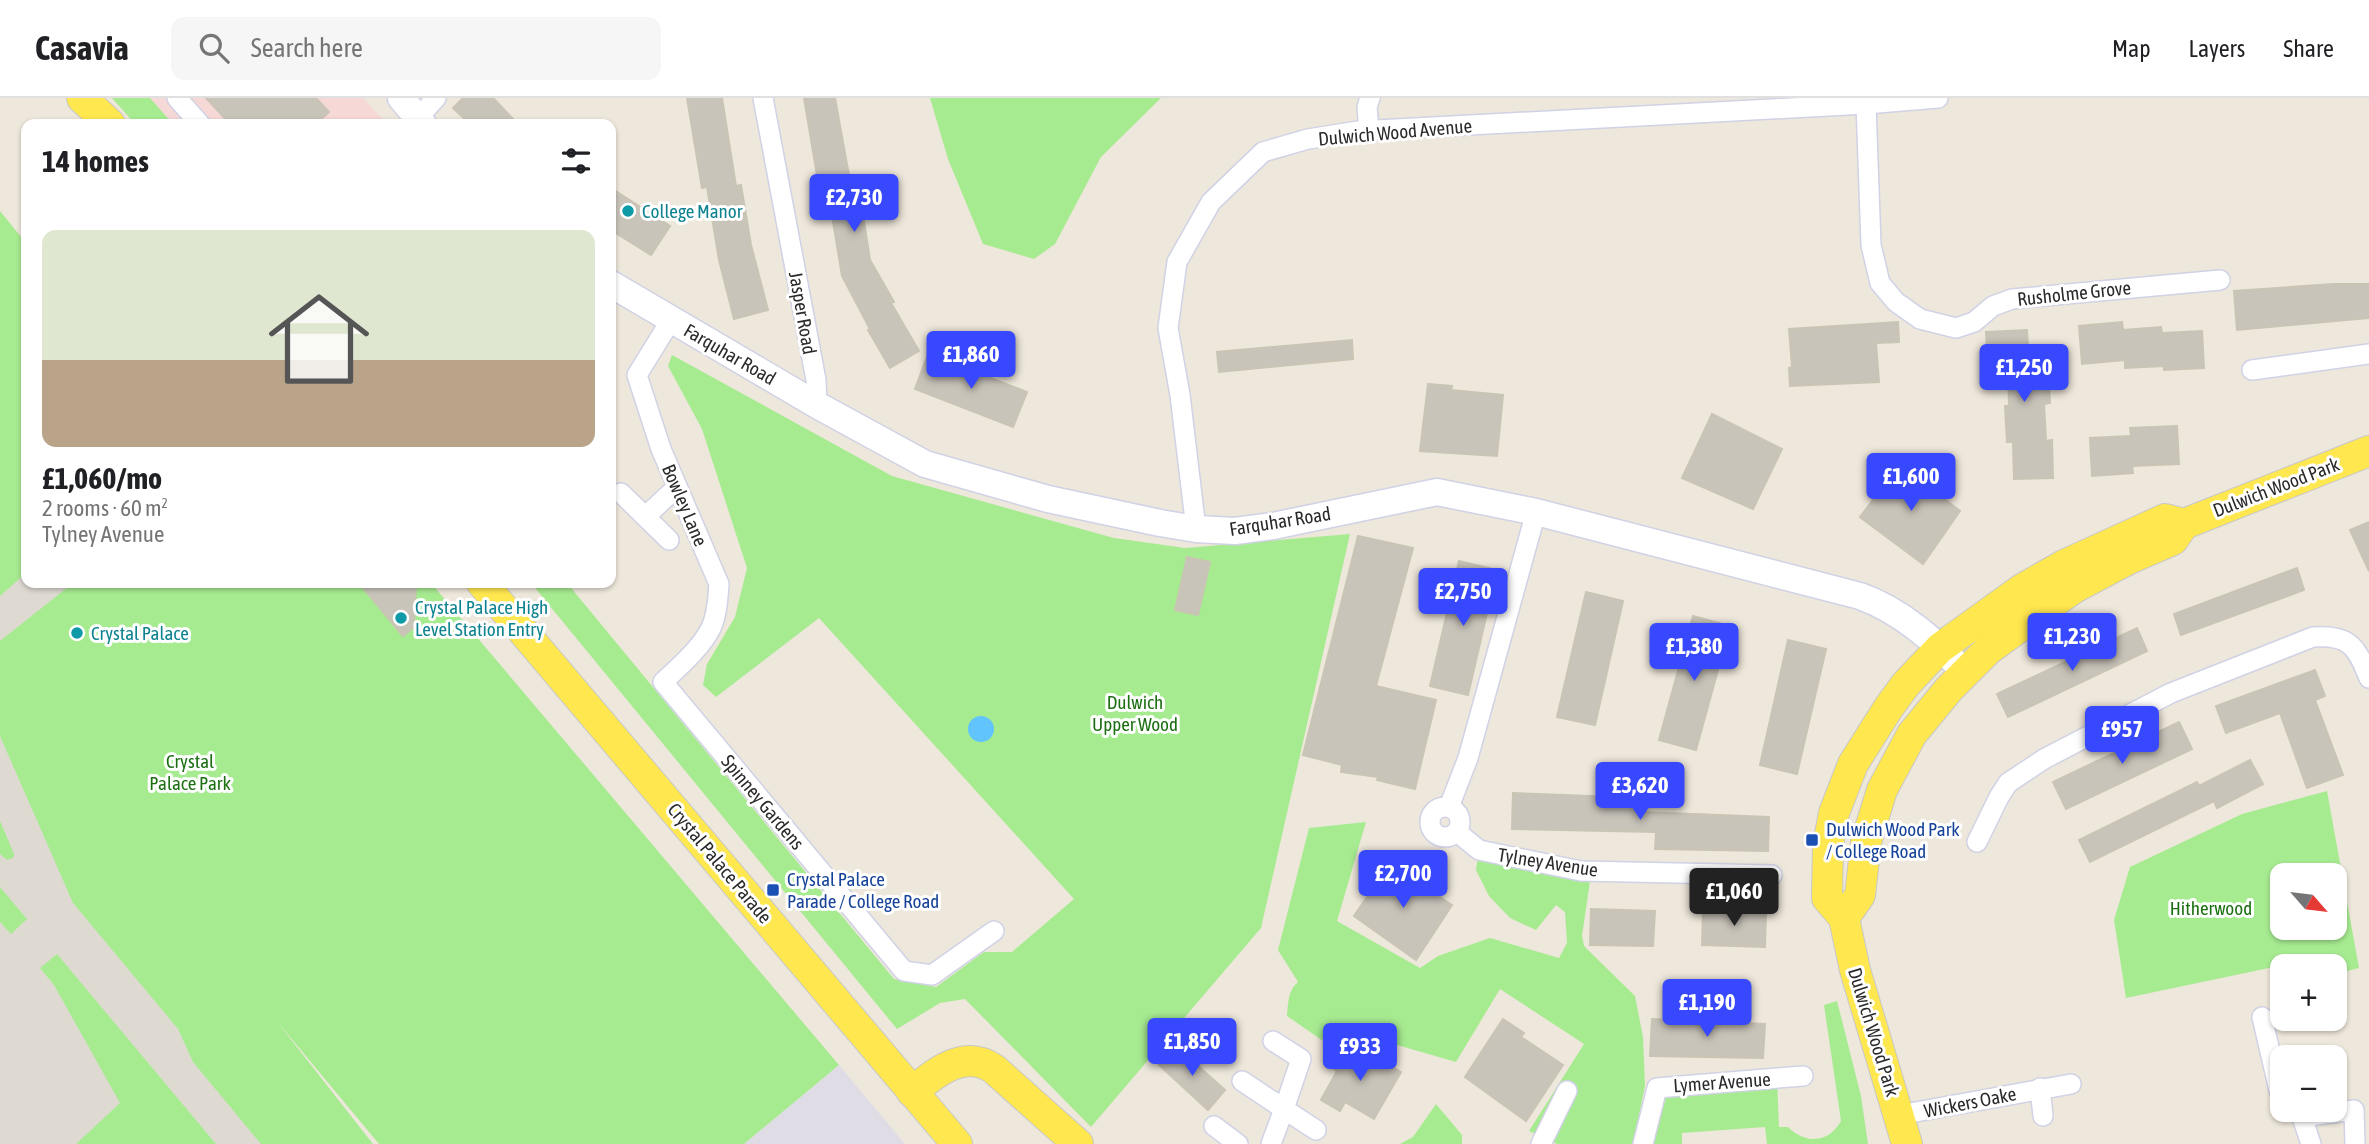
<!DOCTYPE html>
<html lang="en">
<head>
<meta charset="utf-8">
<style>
  :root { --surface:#fff; --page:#f6f6f6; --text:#202124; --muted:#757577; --line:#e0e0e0; --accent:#3748ff }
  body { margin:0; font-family:"Asap Condensed",sans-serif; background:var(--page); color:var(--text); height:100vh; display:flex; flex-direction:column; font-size:26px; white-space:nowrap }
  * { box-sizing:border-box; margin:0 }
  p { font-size:23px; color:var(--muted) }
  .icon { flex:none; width:38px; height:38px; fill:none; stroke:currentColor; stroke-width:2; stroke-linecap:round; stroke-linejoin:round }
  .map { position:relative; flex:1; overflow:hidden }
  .sheet { position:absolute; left:21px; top:21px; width:595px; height:469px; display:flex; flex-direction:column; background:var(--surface); border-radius:14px; box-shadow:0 2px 5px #0004 }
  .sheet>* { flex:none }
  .needle { width:46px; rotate:118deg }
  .buttons { position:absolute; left:2270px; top:765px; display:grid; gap:14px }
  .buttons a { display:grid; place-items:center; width:77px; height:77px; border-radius:14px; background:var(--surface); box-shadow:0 2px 5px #0004; font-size:35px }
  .price { position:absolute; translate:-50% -60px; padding:0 16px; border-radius:7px; background:var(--accent); color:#fff; font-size:23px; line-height:46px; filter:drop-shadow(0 2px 4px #0008) }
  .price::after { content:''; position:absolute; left:50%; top:42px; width:21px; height:16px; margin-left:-10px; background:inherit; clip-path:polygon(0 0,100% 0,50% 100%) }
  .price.active { background:#222; color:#fff }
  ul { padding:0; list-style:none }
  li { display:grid; align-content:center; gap:14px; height:371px; padding:0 21px }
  li span { display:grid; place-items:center; height:217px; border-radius:14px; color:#555 }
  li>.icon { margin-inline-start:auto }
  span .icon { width:126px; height:126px; fill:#fffc; stroke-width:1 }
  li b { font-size:30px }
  h2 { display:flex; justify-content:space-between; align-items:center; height:84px; padding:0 21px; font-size:30px }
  header { display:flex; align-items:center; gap:42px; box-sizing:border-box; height:98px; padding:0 35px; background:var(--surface); border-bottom:2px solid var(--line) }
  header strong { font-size:33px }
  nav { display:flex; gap:38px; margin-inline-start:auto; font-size:24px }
  .search { width:490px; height:63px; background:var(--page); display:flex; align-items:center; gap:18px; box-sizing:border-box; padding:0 24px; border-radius:14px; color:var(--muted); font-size:26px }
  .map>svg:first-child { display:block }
</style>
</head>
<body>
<header>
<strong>Casavia</strong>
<div class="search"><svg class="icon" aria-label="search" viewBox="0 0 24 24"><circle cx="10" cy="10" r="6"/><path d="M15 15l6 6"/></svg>Search here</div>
<nav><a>Map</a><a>Layers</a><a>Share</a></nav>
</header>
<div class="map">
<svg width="2369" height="1046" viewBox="0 0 2369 1046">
  <rect width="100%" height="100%" fill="#eee7db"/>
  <!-- industrial -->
  <path fill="#e0dce6" d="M839,967L905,1046H744Z"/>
  <!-- medical -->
  <path fill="#f6d8d7" d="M150,0H363L387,26H173Z"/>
  <!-- green -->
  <g fill="#a7eb91" fill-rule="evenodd">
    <path d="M112,0H150L173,26H135Z"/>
    <path d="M930,0H1161L1101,59L1055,146L1034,161L983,146L948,61Z"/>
    <path d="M0,113L26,145V485H359L379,509L401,499L404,485H431L839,967L744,1046H379L275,921L373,1046H0Z"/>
    <path d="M672,257L892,378L1114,440L1185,450L1350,436L1261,830L1091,1029L965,901L940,905L897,931L531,485H567L894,881L936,889L984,854H1012L1074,801L819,520L716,599L703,587L707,566L735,519L747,470L702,331L668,268Z"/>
    <path d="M2327,693L2359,870L2335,876L2334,868H2304L2302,863L2126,900L2114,822L2130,769L2242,716ZM2282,777H2334V830H2282Z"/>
    <path d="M1366,724L1337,823L1420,870L1438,858L1490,840L1559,860L1567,845L1565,814L1556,807L1536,832L1510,820L1489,798L1476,772L1479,752L1590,783L1582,838L1584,848L1635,898L1643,939L1645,988L1633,1046H1557L1529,1033L1584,946L1500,891L1456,964L1373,940L1345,926L1326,945L1287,918C1288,906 1288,892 1298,884L1278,852L1309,730Z"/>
    <path d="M1837,903L1861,998L1868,1046H1767L1765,1029L1682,1035V1046H1643L1657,990L1777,980L1779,1029H1788C1805,1046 1828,1046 1841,1023L1824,907Z"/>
    <path d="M1436,1006L1462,1037V1046H1400L1413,1039Z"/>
  </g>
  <!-- plaza -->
  <g fill="#dedad2">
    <path d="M26,475V485H73L0,543V498Z"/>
    <path d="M0,638L73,805L178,931L193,964L261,1046H216L57,856L40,870L54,887L120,1005L76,1046H0V824L11,836L27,821L0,789V756L7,762L13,760L14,756L0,723Z"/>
  </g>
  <!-- water -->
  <circle fill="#61c4fc" cx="981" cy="631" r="13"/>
  <!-- building -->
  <g fill="#c9c4ba" stroke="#cac4b4" stroke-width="2">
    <path d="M206,0H316L329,14L316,26H230Z"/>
    <path d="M463,0H493L518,26H470L453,10Z"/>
    <path d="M687,0H722L736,88L741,87L751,147L768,212L734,221L719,162L707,89L702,90Z"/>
    <path d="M804,0H835L854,105L861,104L870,162L894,204L891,205L919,253L890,270L868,232L870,231L842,178L829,99L821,101Z"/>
    <path d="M611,90L670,128L651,157L611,132Z"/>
    <path d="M2333,186H2369V220L2237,232L2234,193Z"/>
    <path d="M1898,224L1899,244L1876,245L1879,284L1790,288L1789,270L1792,269L1789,231Z"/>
    <path d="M2122,224L2123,232L2161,229L2162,235L2202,233L2204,270L2164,272V268L2125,270V262L2082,266L2079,228Z"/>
    <path d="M2027,232L2029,269L2048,268L2050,305L2044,306L2046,343L2052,342L2053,380L2014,381L2013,344H2007L2005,308H2009L2008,270L1988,271L1986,234Z"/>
    <path d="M1352,242L1353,261L1219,274L1217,254Z"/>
    <path d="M928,256L1027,294L1013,329L915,291Z"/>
    <path d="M1428,286L1452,288L1451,292L1503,297L1497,358L1420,353Z"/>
    <path d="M1712,316L1782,351L1753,411L1682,380Z"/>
    <path d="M2177,328L2179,366L2132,368L2133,375L2092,378L2090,340L2131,338L2130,330Z"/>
    <path d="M1902,364L1923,380L1921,383L1960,413L1923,466L1860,419Z"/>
    <path d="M2369,424V473L2350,432Z"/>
    <path d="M1358,438L1413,450L1376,588L1436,602L1415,691L1377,682L1378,679L1341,674L1342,667L1303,657Z"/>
    <path d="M1187,459L1210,464L1198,517L1175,512Z"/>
    <path d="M1459,463L1497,472L1468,597L1430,588Z"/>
    <path d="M2297,470L2304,492L2181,537L2174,516Z"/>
    <path d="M359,485H416L414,529L403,538Z"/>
    <path d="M1586,494L1623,503L1595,627L1557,619Z"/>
    <path d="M1693,518L1730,528L1696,652L1659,642Z"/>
    <path d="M2137,530L2147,553L2008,619L1997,596Z"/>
    <path d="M1788,542L1826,551L1797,676L1760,667Z"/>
    <path d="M2315,572L2325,598L2315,602L2343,677L2307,690L2280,615L2226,635L2216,608Z"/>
    <path d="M2179,624L2192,651L2066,711L2053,684Z"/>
    <path d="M2250,662L2263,686L2217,710L2214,703L2090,764L2079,742L2197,684L2199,688Z"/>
    <path d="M1513,695L1643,700L1642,714L1769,719L1768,753L1655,751L1656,734L1512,731Z"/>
    <path d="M1393,761L1413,774L1410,779L1452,807L1416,862L1354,818Z"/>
    <path d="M1591,811L1655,813L1653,848L1590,847Z"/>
    <path d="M1703,812L1766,814L1765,849L1702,847Z"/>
    <path d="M1503,921L1524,935L1521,939L1563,967L1526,1023L1465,979Z"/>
    <path d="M1652,921L1765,926L1763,960L1650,958Z"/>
    <path d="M1340,947L1371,965L1374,958L1401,974L1374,1021L1345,1004L1340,1013L1321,1002L1337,973L1329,968Z"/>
    <path d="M1176,948L1225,992L1208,1012L1159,967Z"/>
  </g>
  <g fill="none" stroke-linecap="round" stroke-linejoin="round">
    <!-- street casing -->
    <g stroke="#d0d2e5" stroke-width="22">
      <g id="street">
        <path d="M177,0L200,26"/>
        <path d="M763,0L816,282L817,307"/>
        <path d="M1866,6L1871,147L1880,185L1896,204L1920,221L1956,230L1974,224L1993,208L2012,201L2220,182"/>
        <path d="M418,20L436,0"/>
        <path d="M1369,33L1367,9L1370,0"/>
        <path d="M671,222L637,277L661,351L719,486C718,500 717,517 711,530C701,550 680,568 663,584L904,873L932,877L994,833"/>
        <path d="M2252,272L2369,256"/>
        <path d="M621,395L669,442"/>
        <path d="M646,418L677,389"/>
        <path d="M1196,431L1180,297L1168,230L1177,164L1211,104L1263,54L1308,41L1358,33L1866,6L1938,0"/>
        <circle cx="1445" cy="724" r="15"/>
        <path d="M1449,709L1468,660L1536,414"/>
        <path d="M1457,734L1479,752L1581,773L1772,777"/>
        <path d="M1977,744L1999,699L2008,685L2044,661L2171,595L2313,539C2350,537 2356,548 2369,580"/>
        <path d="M2262,919L2279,992L2282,996"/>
        <path d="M1242,983L1284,1011L1301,961L1273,943"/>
        <path d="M2040,990L2043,1018"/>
        <path d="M2295,1012L2302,1019L2354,1012L2355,1046"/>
        <path d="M1899,1017L2071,986"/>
        <path d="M2302,1019L2311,1046"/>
        <path d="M1214,1028L1238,1046"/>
        <path d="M1271,1046L1284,1011L1316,1032"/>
        <path d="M1541,1046L1567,993"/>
        <path d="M1643,1046L1657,990L1803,978"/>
      </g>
    </g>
    <!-- secondary casing -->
    <g stroke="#d0d2e5" stroke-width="29">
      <g id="secondary">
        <path d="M401,0L423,26"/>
        <path d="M611,186L817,307L925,366L1048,401L1160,425L1196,431L1235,433L1273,428L1437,394L1536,414L1860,498C1902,513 1934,543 1965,574"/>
      </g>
    </g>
    <!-- primary casing -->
    <g stroke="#c8c8c8" stroke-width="32">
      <g id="primary">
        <path d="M82,0L110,26"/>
        <path d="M482,485L957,1046"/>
        <path d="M1844,820L1860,797L1866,744L1882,692L1912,636L1949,591L1988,552L2044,511L2076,489L2129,461L2173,442L2184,426L2369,353"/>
        <path d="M912,994C935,975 964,950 994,971L1078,1046"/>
        <path d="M1907,1046L1855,872L1844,820L1827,800L1828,747L1834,715L1853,666L1889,609L1906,586L1940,550L2022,491L2064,467L2165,421L2184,426"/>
      </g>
    </g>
    <!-- street -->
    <use href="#street" stroke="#fff" stroke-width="19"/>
    <!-- secondary -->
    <use href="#secondary" stroke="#fff" stroke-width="26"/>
    <!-- primary -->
    <use href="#primary" stroke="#ffe74f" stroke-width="30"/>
  </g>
  <!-- markers -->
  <g fill="#0f9aa8" stroke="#fff" stroke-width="2.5">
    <circle cx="628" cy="113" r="7"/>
    <circle cx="401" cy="520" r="7"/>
    <circle cx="77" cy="535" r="7"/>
  </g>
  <g fill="#1a4fb4" stroke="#fff" stroke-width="2.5">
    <rect x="1805" y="735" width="14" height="14" rx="3.5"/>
    <rect x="766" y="785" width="14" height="14" rx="3.5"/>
  </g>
  <g text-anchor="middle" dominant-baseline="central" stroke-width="6" stroke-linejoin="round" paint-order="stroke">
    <!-- street labels -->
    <g font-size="19" fill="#2a2a2a" stroke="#fff">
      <text transform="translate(1395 34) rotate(-5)">Dulwich Wood Avenue</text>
      <text transform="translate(2074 195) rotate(-6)">Rusholme Grove</text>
      <text transform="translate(803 215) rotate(80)">Jasper Road</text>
      <text transform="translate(730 256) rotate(30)">Farquhar Road</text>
      <text transform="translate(2276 389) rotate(-21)">Dulwich Wood Park</text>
      <text transform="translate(685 407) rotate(67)">Bowley Lane</text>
      <text transform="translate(1280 423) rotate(-9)">Farquhar Road</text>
      <text transform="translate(763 704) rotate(50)">Spinney Gardens</text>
      <text transform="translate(1548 764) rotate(9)">Tylney Avenue</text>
      <text transform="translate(720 765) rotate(50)">Crystal Palace Parade</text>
      <text transform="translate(1874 934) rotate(73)">Dulwich Wood Park</text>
      <text transform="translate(1722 984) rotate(-4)">Lymer Avenue</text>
      <text transform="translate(1970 1004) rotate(-11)">Wickers Oake</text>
    </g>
    <!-- culture labels -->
    <g font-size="19" fill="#0d838f" stroke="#fff" text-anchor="start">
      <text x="642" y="113">College Manor</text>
      <text x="415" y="509">Crystal Palace High<tspan x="415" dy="22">Level Station Entry</tspan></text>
      <text x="91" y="535">Crystal Palace</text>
    </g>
    <!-- park labels -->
    <g font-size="19" fill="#1c7012" stroke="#fff">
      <text x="1135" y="604">Dulwich<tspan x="1135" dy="22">Upper Wood</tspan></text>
      <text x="190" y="663">Crystal<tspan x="190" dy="22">Palace Park</tspan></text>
      <text x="2211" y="810">Hitherwood</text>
    </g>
    <!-- transit labels -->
    <g font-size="19" fill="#164399" stroke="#fff" text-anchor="start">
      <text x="1826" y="731">Dulwich Wood Park<tspan x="1826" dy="22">/ College Road</tspan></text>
      <text x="787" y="781">Crystal Palace<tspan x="787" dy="22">Parade / College Road</tspan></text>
    </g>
  </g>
</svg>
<div class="buttons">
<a><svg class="needle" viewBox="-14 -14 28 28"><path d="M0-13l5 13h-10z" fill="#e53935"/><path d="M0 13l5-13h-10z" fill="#757577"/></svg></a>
<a>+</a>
<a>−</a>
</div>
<b class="price" style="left:854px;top:136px">£2,730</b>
<b class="price" style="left:971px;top:293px">£1,860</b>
<b class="price" style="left:2024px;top:306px">£1,250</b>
<b class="price" style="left:1911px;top:415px">£1,600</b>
<b class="price" style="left:1463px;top:530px">£2,750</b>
<b class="price" style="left:2072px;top:575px">£1,230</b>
<b class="price" style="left:1694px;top:585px">£1,380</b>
<b class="price" style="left:2122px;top:668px">£957</b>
<b class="price" style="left:1640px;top:724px">£3,620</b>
<b class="price" style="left:1403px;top:812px">£2,700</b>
<b class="price active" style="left:1734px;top:830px">£1,060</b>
<b class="price" style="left:1707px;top:941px">£1,190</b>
<b class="price" style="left:1192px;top:980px">£1,850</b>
<b class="price" style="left:1360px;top:985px">£933</b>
<section class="sheet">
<h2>14 homes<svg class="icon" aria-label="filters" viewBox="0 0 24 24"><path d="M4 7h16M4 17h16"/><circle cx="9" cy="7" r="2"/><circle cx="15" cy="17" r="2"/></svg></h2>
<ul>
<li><span style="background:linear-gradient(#dfe7d0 60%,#b9a48a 0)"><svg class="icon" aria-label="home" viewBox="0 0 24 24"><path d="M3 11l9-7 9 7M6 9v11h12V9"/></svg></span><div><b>£1,060/mo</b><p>2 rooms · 60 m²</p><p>Tylney Avenue</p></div></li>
</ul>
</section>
</div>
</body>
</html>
